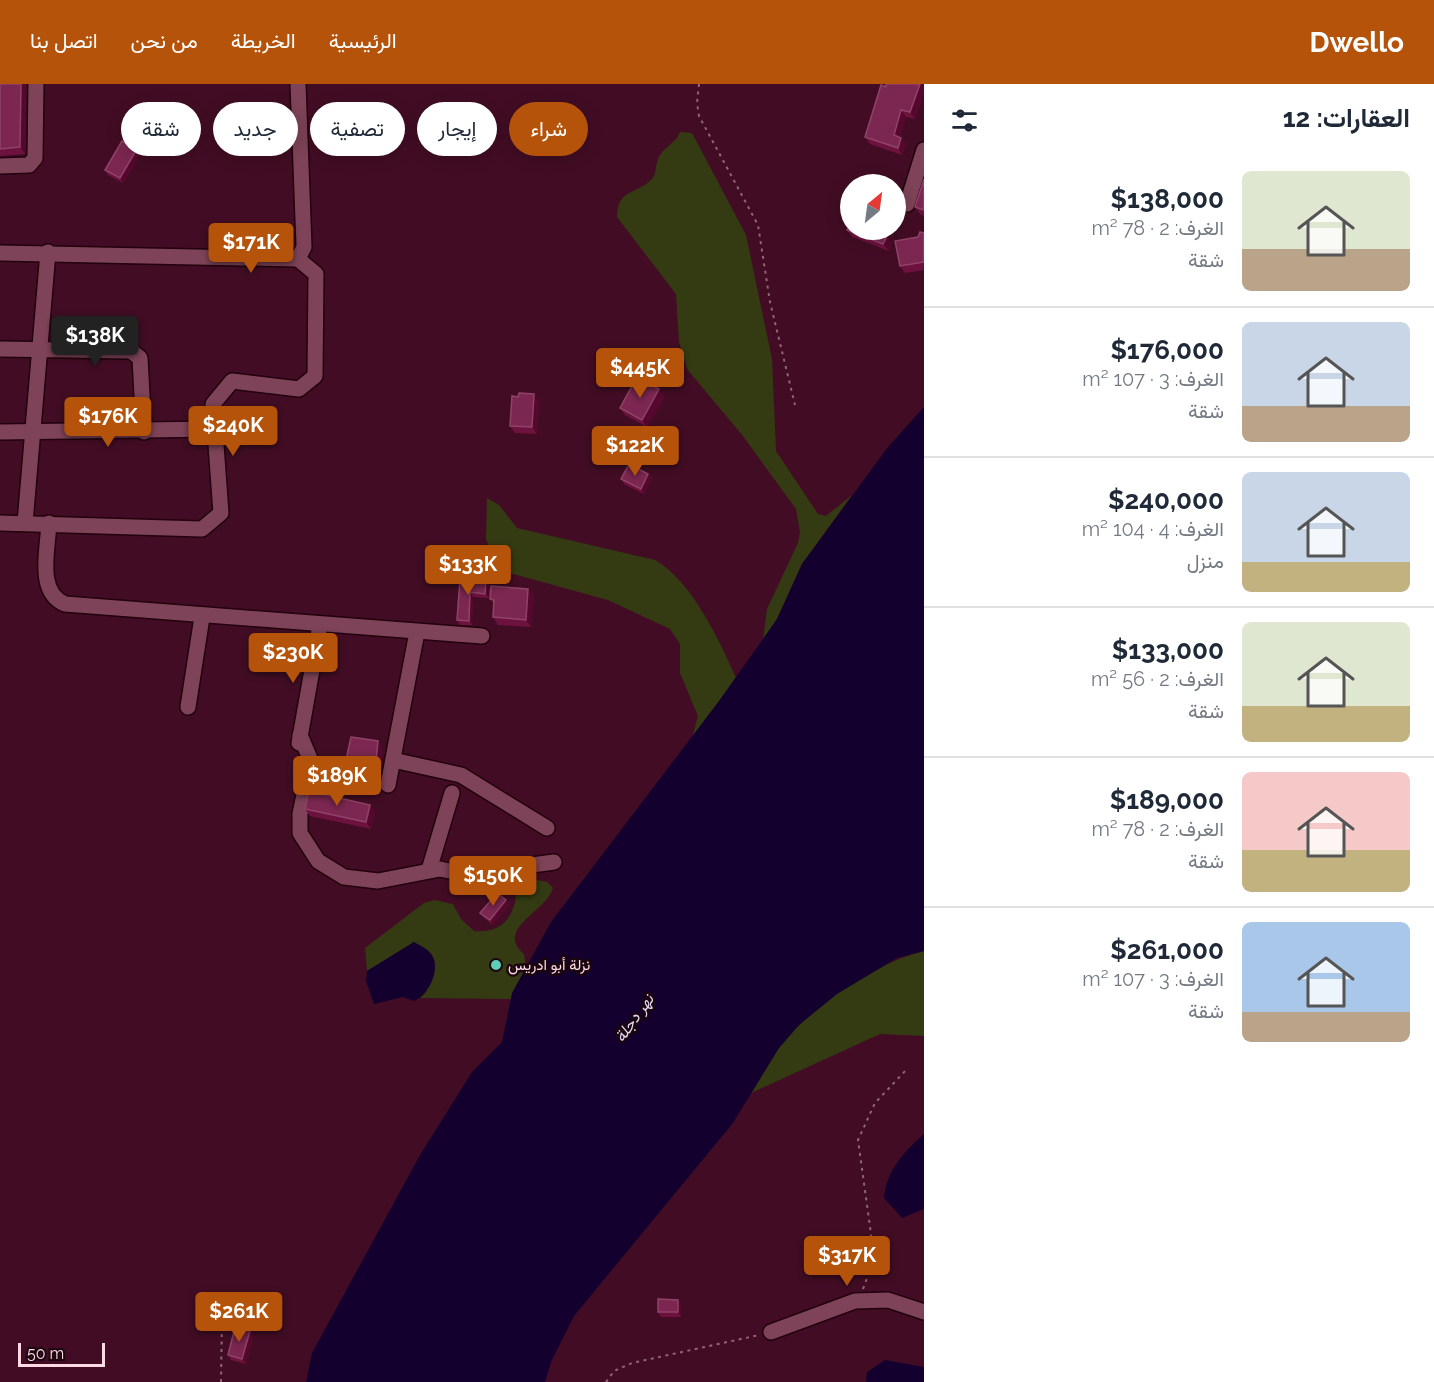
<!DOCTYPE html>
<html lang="ar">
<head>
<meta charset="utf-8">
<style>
  :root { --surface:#fff; --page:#f6f6f7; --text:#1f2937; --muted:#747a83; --line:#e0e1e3; --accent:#b45309 }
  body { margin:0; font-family:Raleway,Vazirmatn,sans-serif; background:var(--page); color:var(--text); direction:rtl; height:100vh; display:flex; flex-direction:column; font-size:22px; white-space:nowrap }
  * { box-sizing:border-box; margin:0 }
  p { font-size:20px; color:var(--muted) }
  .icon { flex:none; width:33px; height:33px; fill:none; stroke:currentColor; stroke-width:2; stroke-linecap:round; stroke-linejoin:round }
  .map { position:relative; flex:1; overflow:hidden; direction:ltr }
  .sheet { display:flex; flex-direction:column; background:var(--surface); width:510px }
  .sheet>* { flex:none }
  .hud { position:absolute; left:18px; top:18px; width:570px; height:54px; direction:rtl; display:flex; gap:12px }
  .needle { width:39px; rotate:29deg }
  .fabs { position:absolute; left:840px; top:90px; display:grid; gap:12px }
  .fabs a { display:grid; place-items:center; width:66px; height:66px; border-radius:50%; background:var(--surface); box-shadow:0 3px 15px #0003; font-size:30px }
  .scale { position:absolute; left:18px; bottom:15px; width:87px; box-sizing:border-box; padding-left:6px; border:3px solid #fcd9e3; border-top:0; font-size:16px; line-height:21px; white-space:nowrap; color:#fcd9e3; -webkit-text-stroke:4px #1b050e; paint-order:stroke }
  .price { position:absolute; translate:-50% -51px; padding:0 14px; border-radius:6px; background:var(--accent); color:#fff; font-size:20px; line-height:39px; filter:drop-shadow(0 2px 3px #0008) }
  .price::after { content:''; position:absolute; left:50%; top:36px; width:18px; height:14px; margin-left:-9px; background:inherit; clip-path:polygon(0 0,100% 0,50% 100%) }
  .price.selected { background:#222; color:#fff }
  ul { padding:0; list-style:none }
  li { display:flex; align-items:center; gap:18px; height:150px; padding:0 24px }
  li+li { border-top:2px solid var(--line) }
  li span { display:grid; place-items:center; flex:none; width:168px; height:120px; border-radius:9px; color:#555 }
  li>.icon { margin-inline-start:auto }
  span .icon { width:72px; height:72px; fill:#fffc; stroke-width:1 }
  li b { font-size:26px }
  h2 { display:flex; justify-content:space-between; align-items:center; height:72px; padding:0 24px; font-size:26px }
  .pill { padding:0 21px; border-radius:27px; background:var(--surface); box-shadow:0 3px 15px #0003; font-size:21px; line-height:54px }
  .pill.selected { background:var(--accent); color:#fff }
  header { display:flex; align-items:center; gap:36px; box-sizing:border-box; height:84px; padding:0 30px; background:var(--accent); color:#fff }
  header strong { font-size:28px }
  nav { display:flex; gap:33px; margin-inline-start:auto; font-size:21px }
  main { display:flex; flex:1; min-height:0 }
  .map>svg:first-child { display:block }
</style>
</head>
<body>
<header>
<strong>Dwello</strong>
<nav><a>الرئيسية</a><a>الخريطة</a><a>من نحن</a><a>اتصل بنا</a></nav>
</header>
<main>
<section class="sheet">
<h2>العقارات: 12<svg class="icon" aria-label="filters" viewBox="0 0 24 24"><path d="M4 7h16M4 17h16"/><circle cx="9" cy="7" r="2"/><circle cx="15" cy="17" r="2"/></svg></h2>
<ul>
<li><span style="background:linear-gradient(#dfe7d0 65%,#b9a48a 0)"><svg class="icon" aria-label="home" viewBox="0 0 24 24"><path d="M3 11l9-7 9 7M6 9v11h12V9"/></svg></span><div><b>$138,000</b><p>الغرف: 2 · 78 m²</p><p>شقة</p></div></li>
<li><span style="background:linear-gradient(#c9d6e8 70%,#b9a48a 0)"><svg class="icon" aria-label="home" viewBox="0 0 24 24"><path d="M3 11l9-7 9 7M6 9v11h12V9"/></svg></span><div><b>$176,000</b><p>الغرف: 3 · 107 m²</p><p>شقة</p></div></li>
<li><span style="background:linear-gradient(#c9d6e8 75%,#c2b280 0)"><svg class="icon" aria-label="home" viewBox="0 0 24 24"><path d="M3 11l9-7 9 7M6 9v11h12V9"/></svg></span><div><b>$240,000</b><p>الغرف: 4 · 104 m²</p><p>منزل</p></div></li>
<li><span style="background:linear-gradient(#dfe7d0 70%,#c2b280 0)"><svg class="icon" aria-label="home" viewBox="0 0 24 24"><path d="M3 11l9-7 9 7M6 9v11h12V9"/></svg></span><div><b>$133,000</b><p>الغرف: 2 · 56 m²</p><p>شقة</p></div></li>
<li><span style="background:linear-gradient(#f6c9c9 65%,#c2b280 0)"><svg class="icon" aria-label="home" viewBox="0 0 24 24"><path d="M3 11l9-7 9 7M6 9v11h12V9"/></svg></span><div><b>$189,000</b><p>الغرف: 2 · 78 m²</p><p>شقة</p></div></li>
<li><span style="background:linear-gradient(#a9c7e8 75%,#b9a48a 0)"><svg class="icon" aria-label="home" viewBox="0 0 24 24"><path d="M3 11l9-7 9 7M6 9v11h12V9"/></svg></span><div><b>$261,000</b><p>الغرف: 3 · 107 m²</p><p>شقة</p></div></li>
</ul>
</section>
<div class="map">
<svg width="924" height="1298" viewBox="0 0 924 1298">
  <rect width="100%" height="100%" fill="#420d24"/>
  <!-- green -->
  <g fill="#343b13">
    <path d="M680,48L692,49L746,151L772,275L776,367L818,430L826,432L852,411L802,480L777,535L763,556L767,525L798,459L800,448L796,425L743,352L687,285L679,258L676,210L617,133C618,104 635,112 652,95C657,89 655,80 659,73C664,62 676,60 680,48Z"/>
    <path d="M487,414L499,421L517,444L655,476C691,496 720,557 736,594L692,654L698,632L680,589V560L670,545L608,516L499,486L486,455Z"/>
    <path d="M537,796L547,798L553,804C547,827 494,845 524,870L526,883L511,915L420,914L425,909L414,858L367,887L365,864L424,819L434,816L453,820L461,835L474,847C498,849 512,838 516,813L511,805Z"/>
    <path d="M924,867V952L880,950L751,1009C760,994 769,976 780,962C817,918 869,882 924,867Z"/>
  </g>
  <!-- water -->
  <g fill="#13002e">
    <path d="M924,323V867L897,874L837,910L799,941L779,964L733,1039L574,1232L551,1278L545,1298H306L312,1269L420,1071L472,988L502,958L512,909L551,838L719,617L777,535L802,480L888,363Z"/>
    <path d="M414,858C421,862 429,865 433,873C440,887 428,912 414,917L403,913L374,920L366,897L367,887Z"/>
    <path d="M924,1050V1125L902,1134L884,1114C886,1086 905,1067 924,1050Z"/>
    <path d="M885,1276L924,1283V1298H866L867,1288Z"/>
  </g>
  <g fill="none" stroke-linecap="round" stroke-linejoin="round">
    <!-- minor casing -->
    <g stroke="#22000d" stroke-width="18">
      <g id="minor">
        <path d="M0,82L29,81L35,74L36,0"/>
        <path d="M907,120L924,66"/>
        <path d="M0,169L298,175L304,163L298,0"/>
        <path d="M0,265L131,267L140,274L144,348"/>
        <path d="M0,348L215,345"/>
        <path d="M0,439L202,445L221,429L213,320L232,297L299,305L315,292L316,190L298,175"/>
        <path d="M25,439L48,168"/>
        <path d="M49,439C48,465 36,508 65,520L482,552"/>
        <path d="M188,623L202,533"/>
        <path d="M300,651L311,677L300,730V749L318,777L344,793L378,797L440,785L486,795L510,784L554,778"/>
        <path d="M299,659L320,541"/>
        <path d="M393,676L461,691L547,744"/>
        <path d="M388,701L417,548"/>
        <path d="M429,786L452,709"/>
        <path d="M771,1248L855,1217L888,1216L924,1228"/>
      </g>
    </g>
    <!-- path -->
    <g stroke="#926576" stroke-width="2" stroke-dasharray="3 4.5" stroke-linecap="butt">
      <path d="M699,0L697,19L699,32L758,141L770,218L795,321"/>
      <path d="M863,1205L869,1189L871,1150L858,1056L875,1019L907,985"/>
      <path d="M221,1298L222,1232"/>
      <path d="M606,1298L614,1287L632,1279L759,1251"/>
    </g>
    <!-- minor -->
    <use href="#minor" stroke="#7e4358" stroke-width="15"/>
  </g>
  <!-- wall -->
  <g fill="#6d123f">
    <path d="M0,0H26L25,70L0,72Z"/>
    <path d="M924,0V8L915,35L906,33L900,53L906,60L902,71L870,60L865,53L886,3Z"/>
    <path d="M140,70L123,99L108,91L105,86Z"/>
    <path d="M924,95V132L920,130L915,123Z"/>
    <path d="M847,146H888L886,152L892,159L889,167L852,153Z"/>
    <path d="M924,149V186L905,189L900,182L918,153Z"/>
    <path d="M659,305L664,313L647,343L625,331L620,324Z"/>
    <path d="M534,310L539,318L537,350L515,349L510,342L518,313Z"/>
    <path d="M648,390L652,394L644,410L624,400L621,395Z"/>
    <path d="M460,495L490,502L489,514L473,513L472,541H460L457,536Z"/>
    <path d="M528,505L534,512L531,543L498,541L493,533L494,520L490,515Z"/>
    <path d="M382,663L378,704L348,697L343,690Z"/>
    <path d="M305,725L375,728L371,745L310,732Z"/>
    <path d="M506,816L509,821L493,841L484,834L480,829Z"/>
    <path d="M678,1216L681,1221V1233H661L658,1228Z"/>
    <path d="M253,1252L246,1280L231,1276L228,1271Z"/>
  </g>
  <!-- shaded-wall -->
  <g fill="#55072d">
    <path d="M21,0H26L25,70L20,63Z"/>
    <path d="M920,0H924V8L915,35L910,28Z"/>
    <path d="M901,26L906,33L899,58L894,51Z"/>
    <path d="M901,54L906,60L902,71L898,64Z"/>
    <path d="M137,65L140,70L123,99L120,94Z"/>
    <path d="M880,146H888L884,156L879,149Z"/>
    <path d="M887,152L892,159L889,167L883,160Z"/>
    <path d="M659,305L664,313L647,343L642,336Z"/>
    <path d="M534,310L539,318L537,350L532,343Z"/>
    <path d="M648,390L652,394L644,410L641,405Z"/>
    <path d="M486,497L490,502L489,514L485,510Z"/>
    <path d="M528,505L534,512L531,543L526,536Z"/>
    <path d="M470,508L473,513L472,541L469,537Z"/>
    <path d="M378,657L382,663L378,704L374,697Z"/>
    <path d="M370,721L375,728L371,745L366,738Z"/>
    <path d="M506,816L509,821L493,841L490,836Z"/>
    <path d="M678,1216L681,1221V1233L678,1228Z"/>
    <path d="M250,1247L253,1252L246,1280L242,1275Z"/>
  </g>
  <!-- building -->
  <g fill="#7c2751" stroke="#904368" stroke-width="1.5">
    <path d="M0,0H21L20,63L0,65Z"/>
    <path d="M886,0H920L910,28L901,26L894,51L901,54L898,64L865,53L881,1L886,3Z"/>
    <path d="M122,57L137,65L120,94L105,86Z"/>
    <path d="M924,95V126L915,123Z"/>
    <path d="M850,138V146H880L879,149L887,152L883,160L847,146Z"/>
    <path d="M920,148L924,149V178L900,182L895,157L918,153Z"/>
    <path d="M637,293L659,305L642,336L620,324Z"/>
    <path d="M519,309L534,310L532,343L510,342L512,312L518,313Z"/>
    <path d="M629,380L648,390L641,405L621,395Z"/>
    <path d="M460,495L486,497L485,510L470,508L469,537L457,536Z"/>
    <path d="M491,502L528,505L526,536L493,533L494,516L490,515Z"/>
    <path d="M351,653L378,657L374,697L343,690Z"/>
    <path d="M309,707L370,721L366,738L305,725Z"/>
    <path d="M497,809L506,816L490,836L480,829Z"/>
    <path d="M658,1215L678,1216V1228H658Z"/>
    <path d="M235,1243L250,1247L242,1275L228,1271Z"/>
  </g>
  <!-- markers -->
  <circle fill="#5eceb8" stroke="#1b050e" stroke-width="2" cx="496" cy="881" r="6"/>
  <g text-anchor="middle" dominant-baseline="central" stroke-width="5" stroke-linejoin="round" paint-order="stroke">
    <!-- poi labels -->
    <g font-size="15" fill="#fcd9e3" stroke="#1b050e" text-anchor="start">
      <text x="508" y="881">نزلة أبو ادريس</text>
    </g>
    <!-- water labels -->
    <g font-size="16" font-style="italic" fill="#dfd8f3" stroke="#1b050e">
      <text transform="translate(634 934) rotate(-54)">نهر دجلة</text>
    </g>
  </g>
</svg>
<div class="fabs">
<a><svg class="needle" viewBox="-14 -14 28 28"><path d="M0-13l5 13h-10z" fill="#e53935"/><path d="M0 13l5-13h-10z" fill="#747a83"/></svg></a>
</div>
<div class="scale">50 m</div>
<b class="price" style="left:251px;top:190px">$171K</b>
<b class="price selected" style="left:95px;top:283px">$138K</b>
<b class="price" style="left:640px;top:315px">$445K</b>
<b class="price" style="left:108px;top:364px">$176K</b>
<b class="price" style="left:233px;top:373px">$240K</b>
<b class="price" style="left:635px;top:393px">$122K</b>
<b class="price" style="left:468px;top:512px">$133K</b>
<b class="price" style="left:293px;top:600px">$230K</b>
<b class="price" style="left:337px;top:723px">$189K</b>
<b class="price" style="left:493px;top:823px">$150K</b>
<b class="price" style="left:847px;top:1203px">$317K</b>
<b class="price" style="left:239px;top:1259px">$261K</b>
<div class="hud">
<a class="pill selected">شراء</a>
<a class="pill">إيجار</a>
<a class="pill">تصفية</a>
<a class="pill">جديد</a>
<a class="pill">شقة</a>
</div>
</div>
</main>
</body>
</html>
